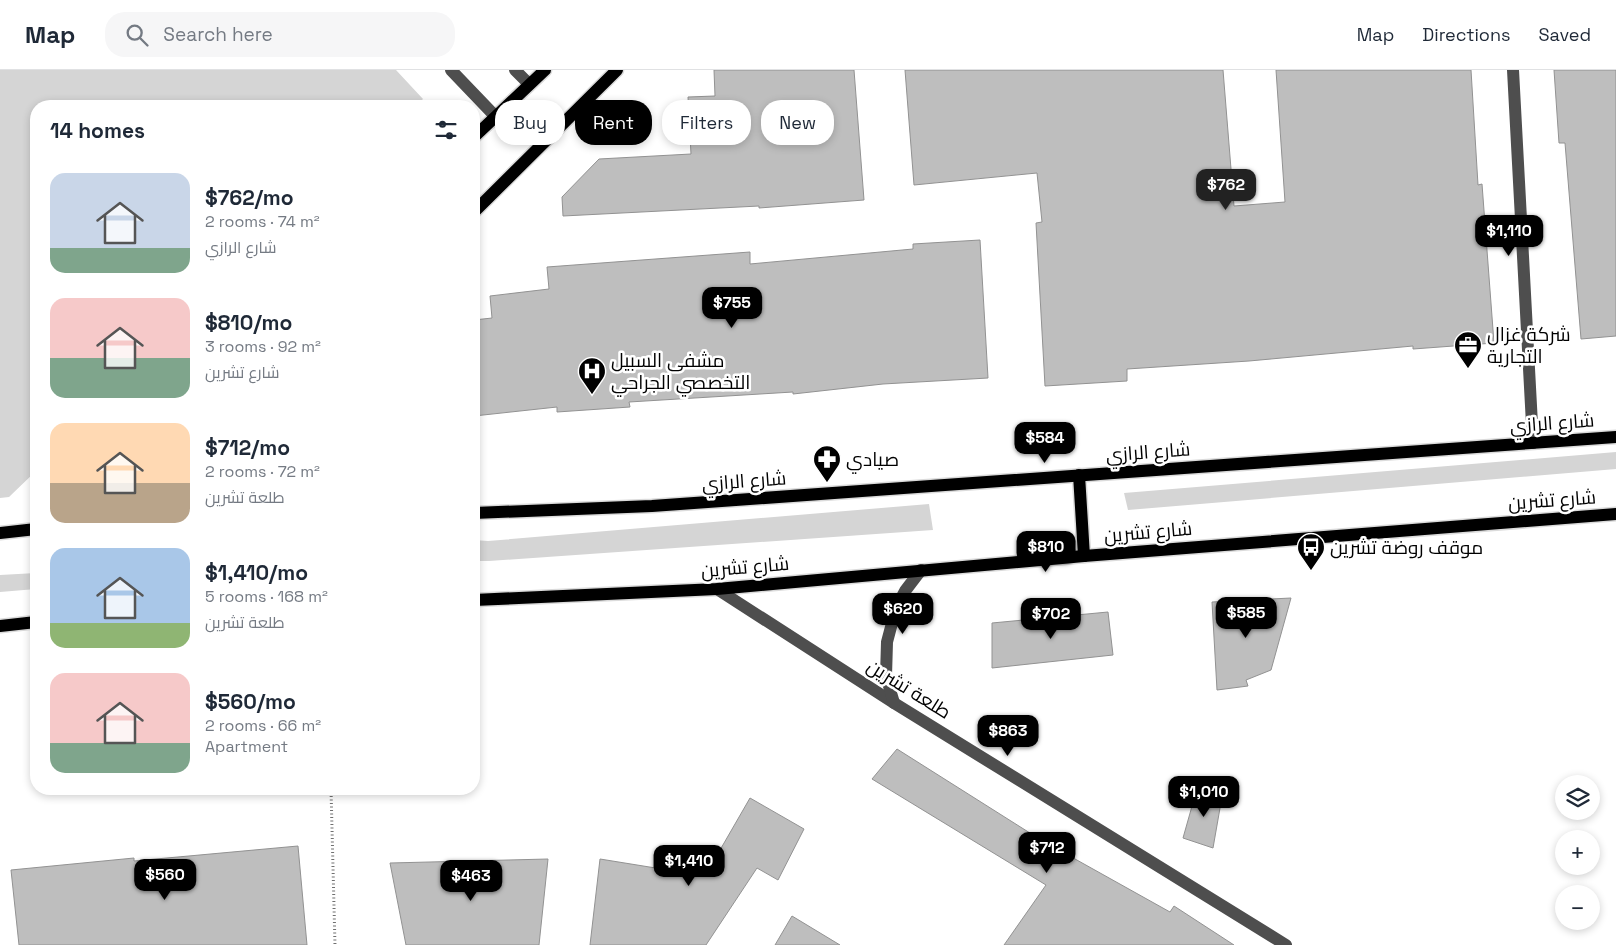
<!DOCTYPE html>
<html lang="en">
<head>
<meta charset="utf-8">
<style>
  :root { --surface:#fff; --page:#f6f6f7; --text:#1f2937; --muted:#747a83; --line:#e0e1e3; --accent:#000 }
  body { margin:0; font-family:"Space Grotesk",Cairo,sans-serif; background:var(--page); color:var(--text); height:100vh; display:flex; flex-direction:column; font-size:19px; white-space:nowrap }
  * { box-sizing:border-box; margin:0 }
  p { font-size:16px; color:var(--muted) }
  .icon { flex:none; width:28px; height:28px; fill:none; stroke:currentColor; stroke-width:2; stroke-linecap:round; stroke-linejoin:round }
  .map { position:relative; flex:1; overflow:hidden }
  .details { position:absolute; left:30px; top:30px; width:450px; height:695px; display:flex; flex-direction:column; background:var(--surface); border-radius:20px; box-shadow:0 2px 8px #0003 }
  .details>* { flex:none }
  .banner { position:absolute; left:495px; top:30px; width:475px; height:45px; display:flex; gap:10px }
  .tools { position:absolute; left:1555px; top:705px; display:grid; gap:10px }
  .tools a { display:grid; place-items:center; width:45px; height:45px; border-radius:50%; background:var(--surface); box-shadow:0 2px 8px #0003; font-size:25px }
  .price { position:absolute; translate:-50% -42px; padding:0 11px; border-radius:10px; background:var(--accent); color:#fff; font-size:16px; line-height:32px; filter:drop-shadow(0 1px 2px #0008) }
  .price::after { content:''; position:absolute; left:50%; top:30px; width:15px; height:11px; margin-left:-8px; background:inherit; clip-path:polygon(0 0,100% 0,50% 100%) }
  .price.current { background:#222; color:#fff }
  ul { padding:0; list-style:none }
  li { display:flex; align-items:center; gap:15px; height:125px; padding:0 20px }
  li span { display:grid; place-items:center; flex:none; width:140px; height:100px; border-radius:15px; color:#555 }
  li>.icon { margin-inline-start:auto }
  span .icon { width:60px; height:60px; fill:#fffc; stroke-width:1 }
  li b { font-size:21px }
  h2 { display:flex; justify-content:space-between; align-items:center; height:60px; padding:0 20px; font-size:21px }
  .chip { padding:0 18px; border-radius:20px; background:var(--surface); box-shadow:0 2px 8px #0003; font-size:18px; line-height:45px }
  .chip.current { background:var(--accent); color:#fff }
  header { display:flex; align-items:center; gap:30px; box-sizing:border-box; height:70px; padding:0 25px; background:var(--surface); border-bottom:1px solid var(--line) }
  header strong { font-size:24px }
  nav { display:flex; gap:28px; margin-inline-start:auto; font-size:18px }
  .search { width:350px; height:45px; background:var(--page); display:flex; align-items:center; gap:12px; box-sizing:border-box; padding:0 18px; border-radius:20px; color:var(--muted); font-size:19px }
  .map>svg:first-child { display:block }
</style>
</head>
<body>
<header>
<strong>Map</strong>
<div class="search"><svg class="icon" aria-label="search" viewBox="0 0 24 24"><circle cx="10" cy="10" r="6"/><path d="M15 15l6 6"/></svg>Search here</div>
<nav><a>Map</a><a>Directions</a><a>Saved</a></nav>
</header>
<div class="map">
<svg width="1616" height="875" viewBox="0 0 1616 875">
  <rect width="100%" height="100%" fill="#fff"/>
  <!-- green -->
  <g fill="#d5d5d5">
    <path d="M0,0H396L423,29L416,36H36V401L9,427L0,428Z"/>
    <path d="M1616,382V399L1128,440L1124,423Z"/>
    <path d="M929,434L933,460L489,491H474V470L488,471Z"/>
    <path d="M36,503V519L0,522V505Z"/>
  </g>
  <!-- building -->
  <g fill="#bebebe" stroke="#929292">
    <path d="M714,0H854L864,130L759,138V136L563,146L562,127L599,89L691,84L688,27L715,26Z"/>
    <path d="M905,0H1223L1234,136L1285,132L1276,0H1471L1478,115L1482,114L1494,273L1413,279V276L1249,291L1127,299V311L1045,316L1036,153L1042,152L1037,103L914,115Z"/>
    <path d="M1554,0H1616V266L1581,269L1565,73H1559Z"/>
    <path d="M980,170L988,308L883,314L793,324V322L629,332L630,337L557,342V337L474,346V250L492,248L490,226L549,219L547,197L750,182V194L913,179V174Z"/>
    <path d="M1291,528L1271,600L1246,610L1248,616L1217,620L1212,532Z"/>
    <path d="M1108,542L1113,585L992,598V553Z"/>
    <path d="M897,679L1041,770L1170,842L1174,836L1234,875H1004L1046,815L872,709Z"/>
    <path d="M1223,721L1213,778L1183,768L1196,722Z"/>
    <path d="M750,728L804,759L778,810L757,798L706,875H590L600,789L705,806Z"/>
    <path d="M298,776L307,875H19L11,800L134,788V791Z"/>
    <path d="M548,789L539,875H406L390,793Z"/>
    <path d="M792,846L840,875H775Z"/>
  </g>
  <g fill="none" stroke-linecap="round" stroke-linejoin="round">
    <!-- major casing -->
    <g stroke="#dbdbdb" stroke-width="15">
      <g id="major">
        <path d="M474,67L545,0"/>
        <path d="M474,142L617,0"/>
        <path d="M1079,405L1084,486"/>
        <path d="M474,443L652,436L1616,367"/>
        <path d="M0,463L36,459"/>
        <path d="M474,530L717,519L1084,486L1616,444"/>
        <path d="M0,556L36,552"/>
      </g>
    </g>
    <!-- path -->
    <path stroke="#707070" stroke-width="3" stroke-dasharray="1 2.5" stroke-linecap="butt" d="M331,719L335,875"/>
    <!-- minor -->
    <g stroke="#4e4e4e" stroke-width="12">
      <path d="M451,0L495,46"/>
      <path d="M515,0L529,14"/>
      <path d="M1513,0L1533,373"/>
      <path d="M717,519L894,633L1286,875"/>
      <path d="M894,633L886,606L887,572L896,538L905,521L921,500"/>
    </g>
    <!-- major -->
    <use href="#major" stroke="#000" stroke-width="12"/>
  </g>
  <!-- icons -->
  <defs>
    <g id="office-pin" transform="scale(1.4375)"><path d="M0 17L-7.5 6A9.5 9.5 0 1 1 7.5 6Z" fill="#000" stroke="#fff"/><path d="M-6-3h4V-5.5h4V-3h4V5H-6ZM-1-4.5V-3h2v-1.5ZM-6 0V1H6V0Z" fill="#fff"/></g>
    <g id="hospital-pin" transform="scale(1.4375)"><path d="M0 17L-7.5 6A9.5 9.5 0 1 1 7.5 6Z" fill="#000" stroke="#fff"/><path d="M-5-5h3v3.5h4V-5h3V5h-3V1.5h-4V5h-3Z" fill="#fff"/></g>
    <g id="pharmacy-pin" transform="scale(1.4375)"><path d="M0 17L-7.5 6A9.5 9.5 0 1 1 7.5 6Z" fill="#000" stroke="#fff"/><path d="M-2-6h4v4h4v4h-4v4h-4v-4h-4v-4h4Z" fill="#fff"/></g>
    <g id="bus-pin" transform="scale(1.4375)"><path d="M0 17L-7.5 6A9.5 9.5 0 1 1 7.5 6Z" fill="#000" stroke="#fff"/><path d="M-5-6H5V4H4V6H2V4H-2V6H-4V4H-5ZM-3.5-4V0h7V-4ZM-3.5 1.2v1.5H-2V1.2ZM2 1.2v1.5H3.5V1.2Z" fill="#fff"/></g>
  </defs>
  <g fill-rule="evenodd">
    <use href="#office-pin" x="1468" y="275"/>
    <use href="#hospital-pin" x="592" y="301"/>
    <use href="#pharmacy-pin" x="827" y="389"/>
    <use href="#bus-pin" x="1311" y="477"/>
  </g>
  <g text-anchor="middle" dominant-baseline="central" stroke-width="5" stroke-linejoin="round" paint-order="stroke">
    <!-- poi labels -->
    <g font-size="19" fill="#000" stroke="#fff" text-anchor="start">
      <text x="1487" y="264">شركة غزال<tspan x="1487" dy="22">التجارية</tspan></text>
      <text x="611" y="290">مشفى السبيل<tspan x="611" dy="22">التخصصي الجراحي</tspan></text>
      <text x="846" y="389">صيادي</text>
      <text x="1330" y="477">موقف روضة تشرين</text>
    </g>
    <!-- street labels -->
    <g font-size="19" fill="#000" stroke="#fff">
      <text transform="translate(1552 353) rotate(-4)">شارع الرازي</text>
      <text transform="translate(1148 382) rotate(-4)">شارع الرازي</text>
      <text transform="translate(744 411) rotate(-4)">شارع الرازي</text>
      <text transform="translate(1552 430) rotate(-4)">شارع تشرين</text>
      <text transform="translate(1148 462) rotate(-5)">شارع تشرين</text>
      <text transform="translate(745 497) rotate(-5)">شارع تشرين</text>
      <text transform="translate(909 619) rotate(32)">طلعة تشرين</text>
    </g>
  </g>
</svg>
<div class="tools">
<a><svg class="icon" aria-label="layers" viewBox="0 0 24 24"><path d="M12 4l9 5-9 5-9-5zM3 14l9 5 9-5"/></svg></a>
<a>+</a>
<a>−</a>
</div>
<b class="price current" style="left:1226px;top:141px">$762</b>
<b class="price" style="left:1509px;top:187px">$1,110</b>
<b class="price" style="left:732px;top:259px">$755</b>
<b class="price" style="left:1045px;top:394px">$584</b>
<b class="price" style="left:1046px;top:503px">$810</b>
<b class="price" style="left:903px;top:565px">$620</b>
<b class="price" style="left:1246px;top:569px">$585</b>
<b class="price" style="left:1051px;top:570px">$702</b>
<b class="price" style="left:1008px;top:687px">$863</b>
<b class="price" style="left:1204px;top:748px">$1,010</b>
<b class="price" style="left:1047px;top:804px">$712</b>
<b class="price" style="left:689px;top:817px">$1,410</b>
<b class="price" style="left:165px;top:831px">$560</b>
<b class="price" style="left:471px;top:832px">$463</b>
<div class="banner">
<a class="chip">Buy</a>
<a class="chip current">Rent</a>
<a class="chip">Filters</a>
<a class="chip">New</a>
</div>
<section class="details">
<h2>14 homes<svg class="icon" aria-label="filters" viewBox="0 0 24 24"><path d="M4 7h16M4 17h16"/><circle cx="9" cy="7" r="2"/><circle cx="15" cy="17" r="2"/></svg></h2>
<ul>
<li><span style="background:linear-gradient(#c9d6e8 75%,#7fa58c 0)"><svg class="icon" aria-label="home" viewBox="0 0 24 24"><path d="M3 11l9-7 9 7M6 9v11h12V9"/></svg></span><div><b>$762/mo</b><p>2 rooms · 74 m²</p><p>شارع الرازي</p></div></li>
<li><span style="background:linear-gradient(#f6c9c9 60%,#7fa58c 0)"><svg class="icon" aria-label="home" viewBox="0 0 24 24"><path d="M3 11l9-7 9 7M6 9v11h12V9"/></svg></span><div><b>$810/mo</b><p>3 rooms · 92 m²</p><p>شارع تشرين</p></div></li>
<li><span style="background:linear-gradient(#ffd9b3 60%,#b9a48a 0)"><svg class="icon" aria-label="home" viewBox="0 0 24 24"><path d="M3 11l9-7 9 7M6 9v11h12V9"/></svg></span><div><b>$712/mo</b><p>2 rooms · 72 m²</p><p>طلعة تشرين</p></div></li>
<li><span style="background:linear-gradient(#a9c7e8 75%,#8fb573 0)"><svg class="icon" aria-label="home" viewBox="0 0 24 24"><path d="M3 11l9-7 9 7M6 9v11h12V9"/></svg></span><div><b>$1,410/mo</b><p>5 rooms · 168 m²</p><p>طلعة تشرين</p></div></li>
<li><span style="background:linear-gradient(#f6c9c9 70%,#7fa58c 0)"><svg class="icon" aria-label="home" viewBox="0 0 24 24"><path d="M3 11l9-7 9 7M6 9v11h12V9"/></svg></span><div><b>$560/mo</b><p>2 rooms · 66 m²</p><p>Apartment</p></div></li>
</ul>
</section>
</div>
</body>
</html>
